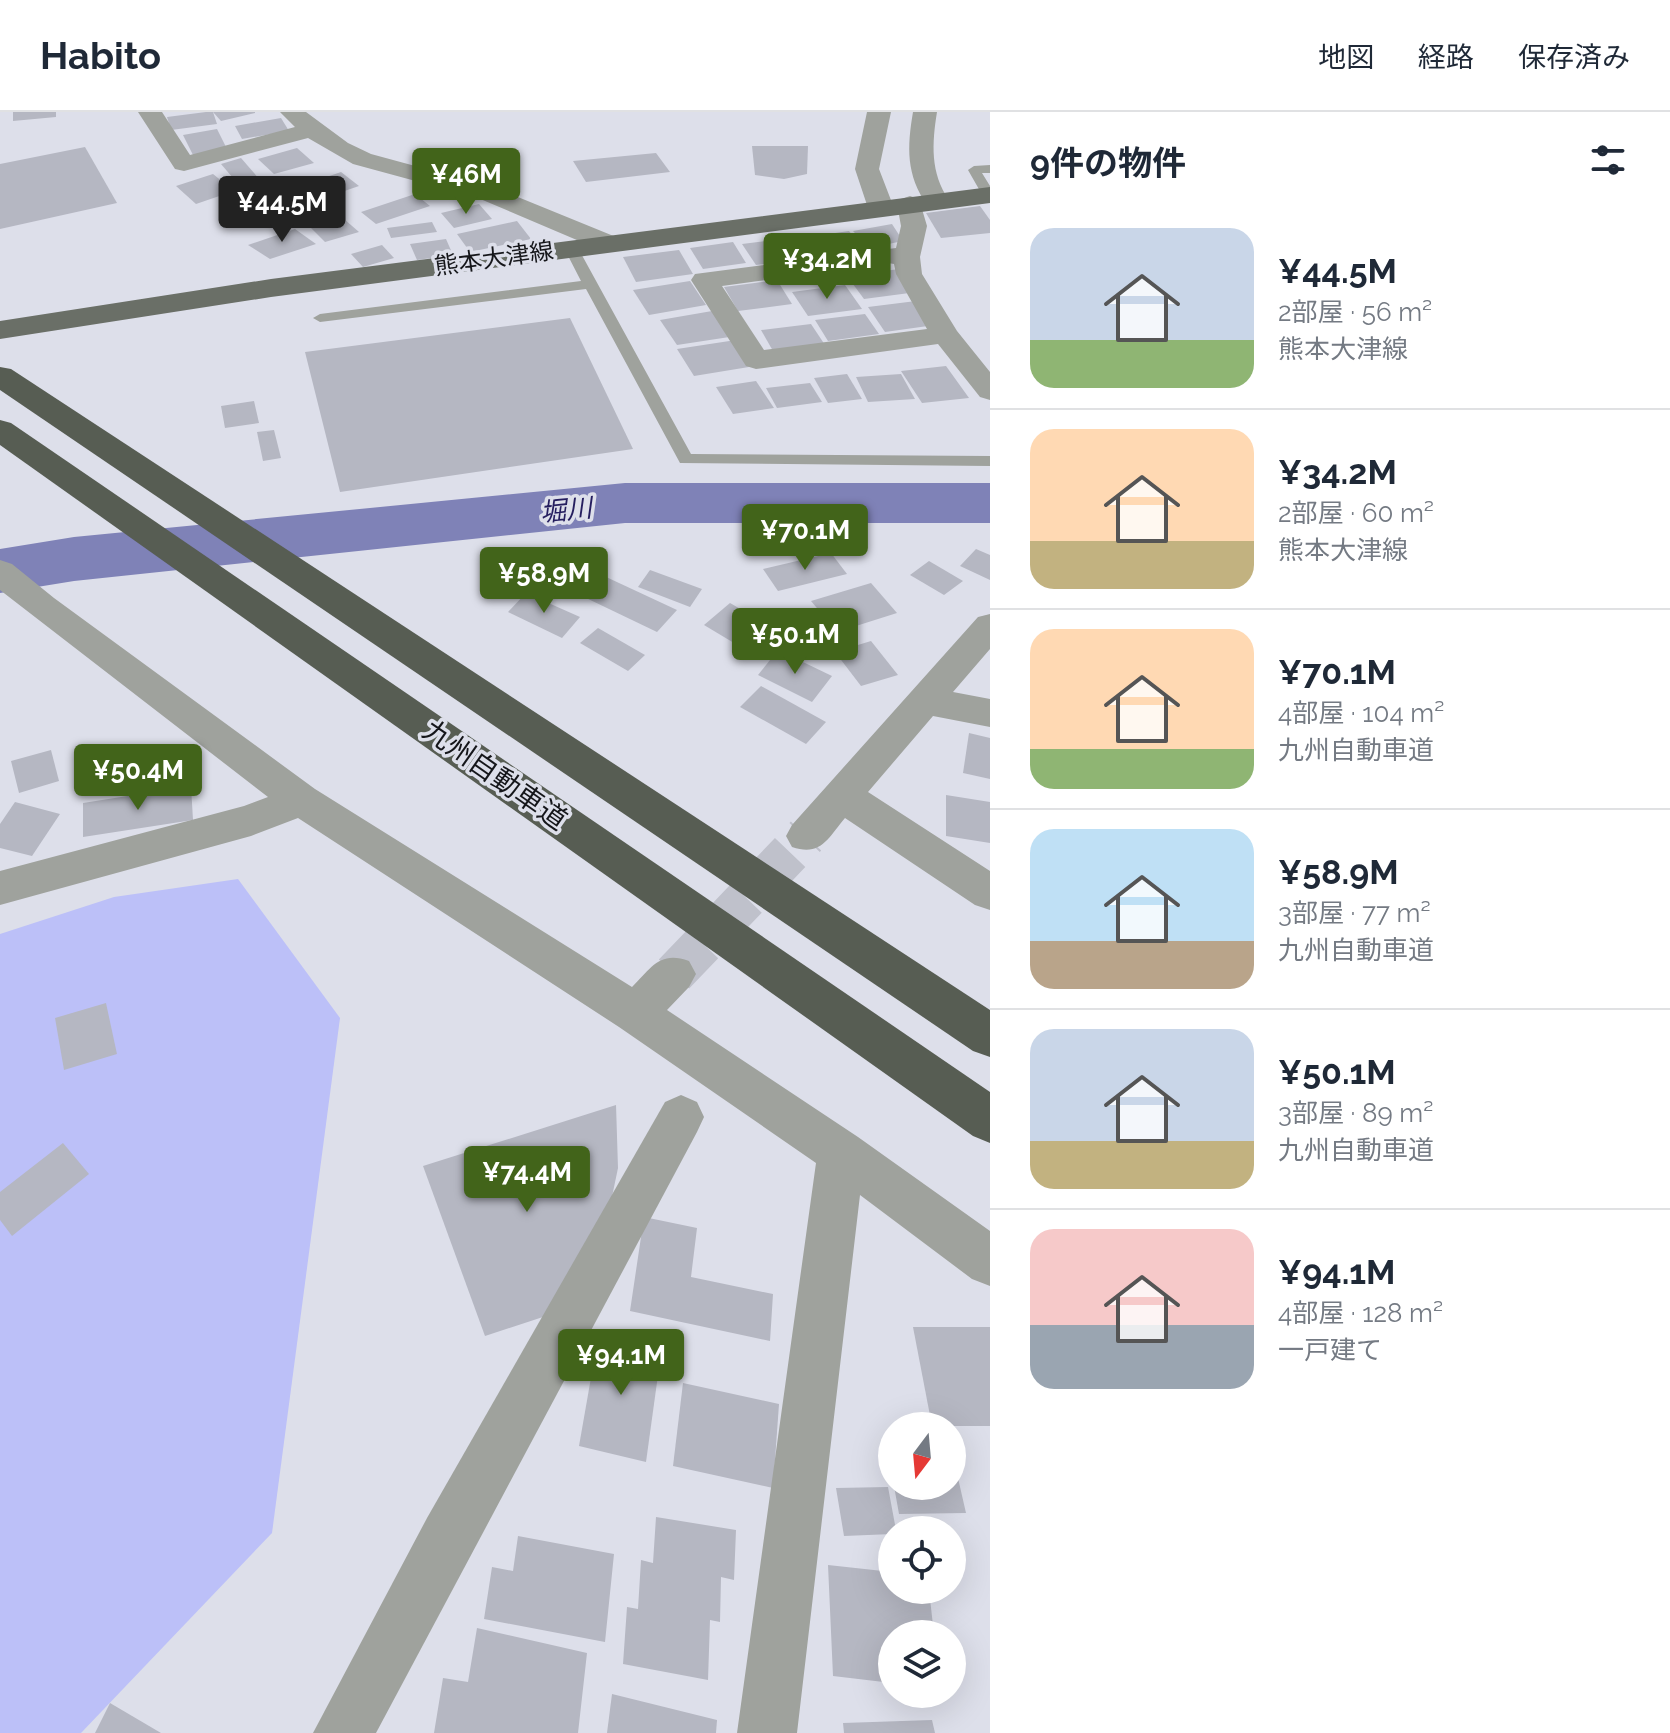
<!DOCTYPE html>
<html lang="ja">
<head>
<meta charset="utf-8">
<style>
  :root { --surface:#fff; --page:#f2f2f3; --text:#1f2937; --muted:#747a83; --line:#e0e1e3; --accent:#42641a }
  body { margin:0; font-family:Raleway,"Noto Sans JP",sans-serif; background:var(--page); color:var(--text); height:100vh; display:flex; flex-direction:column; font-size:30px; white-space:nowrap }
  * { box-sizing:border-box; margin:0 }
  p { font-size:26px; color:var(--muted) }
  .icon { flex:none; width:44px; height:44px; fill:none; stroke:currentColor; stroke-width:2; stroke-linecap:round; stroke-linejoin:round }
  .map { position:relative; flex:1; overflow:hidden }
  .drawer { display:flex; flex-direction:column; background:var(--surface); width:680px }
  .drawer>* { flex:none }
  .needle { width:52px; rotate:196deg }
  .tools { position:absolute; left:878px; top:1300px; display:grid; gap:16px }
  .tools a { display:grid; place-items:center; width:88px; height:88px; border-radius:50%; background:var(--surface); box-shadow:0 8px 32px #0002; font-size:40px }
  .price { position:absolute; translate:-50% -68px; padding:0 18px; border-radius:8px; background:var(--accent); color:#fff; font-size:26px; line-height:52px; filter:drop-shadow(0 2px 4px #0008) }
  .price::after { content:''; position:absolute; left:50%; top:48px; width:24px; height:18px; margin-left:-12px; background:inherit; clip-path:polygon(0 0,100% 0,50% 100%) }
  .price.current { background:#222; color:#fff }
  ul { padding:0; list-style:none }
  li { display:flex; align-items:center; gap:24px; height:200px; padding:0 40px }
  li+li { border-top:2px solid var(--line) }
  li span { display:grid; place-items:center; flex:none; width:224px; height:160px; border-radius:24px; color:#555 }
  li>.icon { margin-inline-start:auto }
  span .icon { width:96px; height:96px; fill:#fffc; stroke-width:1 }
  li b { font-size:34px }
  h2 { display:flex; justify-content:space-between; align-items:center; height:96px; padding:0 40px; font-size:34px }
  header { display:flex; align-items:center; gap:48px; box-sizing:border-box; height:112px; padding:0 40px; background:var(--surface); border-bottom:2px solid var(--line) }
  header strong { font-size:38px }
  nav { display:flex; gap:44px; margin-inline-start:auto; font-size:28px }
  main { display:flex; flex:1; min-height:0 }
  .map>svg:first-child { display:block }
</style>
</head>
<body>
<header>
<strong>Habito</strong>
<nav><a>地図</a><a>経路</a><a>保存済み</a></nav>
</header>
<main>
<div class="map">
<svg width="990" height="1621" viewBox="0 0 990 1621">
  <rect width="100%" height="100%" fill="#dddfea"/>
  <!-- green -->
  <path fill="#bcc0f8" d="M238,767L340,906L272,1421L81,1621H0V822L114,785Z"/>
  <!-- water -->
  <path fill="#7f82b7" d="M990,384V398L924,400L727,389Z"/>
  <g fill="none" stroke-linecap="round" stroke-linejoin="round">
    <!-- river -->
    <path fill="#7f82b7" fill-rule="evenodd" d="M625,371H990V411H625L74,469L0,481V437L74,425Z"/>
  </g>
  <!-- building -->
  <g fill="#b5b7c2">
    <path d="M13,0H56V5L13,9Z"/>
    <path d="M206,0H213L217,12L171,18L167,5Z"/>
    <path d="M213,0H255V1L221,9Z"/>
    <path d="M281,6L289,19L242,27L235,14Z"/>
    <path d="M217,17L227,37L193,43L183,23Z"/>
    <path d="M752,34H808L807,62L784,67L755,63Z"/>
    <path d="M85,35L117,91L0,117V52Z"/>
    <path d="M297,36L314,51L274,62L258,47Z"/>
    <path d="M656,41L670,60L586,70L573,49Z"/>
    <path d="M241,46L260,68L239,73L221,52Z"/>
    <path d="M341,60L359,74L289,98L271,84Z"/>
    <path d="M213,62L234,79L196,92L176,74Z"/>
    <path d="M415,82L430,94L376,112L361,100Z"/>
    <path d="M479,92L492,107L454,116L441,101Z"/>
    <path d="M980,94L990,108V121L941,126L926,101Z"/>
    <path d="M344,107L359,120L325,130L311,116Z"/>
    <path d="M517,109L531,127L470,140L457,122Z"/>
    <path d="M432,110L437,120L391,126L387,116Z"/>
    <path d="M892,112L903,129L869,136L853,119Z"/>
    <path d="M295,117L316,132L270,147L248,133Z"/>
    <path d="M849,119L863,136L814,143L801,126Z"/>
    <path d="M791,126L806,146L756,153L742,132Z"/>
    <path d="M446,127L453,143L417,148L410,132Z"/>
    <path d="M733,130L746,151L703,157L690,136Z"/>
    <path d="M382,133L394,146L363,155L351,142Z"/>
    <path d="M679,138L693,162L636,170L623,145Z"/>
    <path d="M899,157L917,180L864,187L847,164Z"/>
    <path d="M777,168L792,192L738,199L724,175Z"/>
    <path d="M690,169L706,193L649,203L633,178Z"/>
    <path d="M845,173L862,197L808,204L792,180Z"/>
    <path d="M916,189L935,213L885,220L868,195Z"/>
    <path d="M718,198L736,224L677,233L660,208Z"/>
    <path d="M865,202L879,222L828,229L815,208Z"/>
    <path d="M570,206L633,337L340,380L305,240Z"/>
    <path d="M811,212L825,233L773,239L761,218Z"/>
    <path d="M736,228L755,254L694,264L677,237Z"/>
    <path d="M946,254L969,286L922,291L901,259Z"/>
    <path d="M847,262L862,287L828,291L814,266Z"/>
    <path d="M901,262L915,287L868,290L856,265Z"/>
    <path d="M756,269L774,296L733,302L716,275Z"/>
    <path d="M810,271L822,290L777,296L766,276Z"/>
    <path d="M254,289L259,311L225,316L221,294Z"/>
    <path d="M274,318L281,346L263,349L257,320Z"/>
    <path d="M976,437L990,443V468L960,454Z"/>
    <path d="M831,441L847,462L778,479L763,457Z"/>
    <path d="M929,449L963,469L944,483L910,463Z"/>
    <path d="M650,458L702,477L690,495L638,475Z"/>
    <path d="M604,464L677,498L657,520L584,485Z"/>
    <path d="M871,471L897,501L837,520L811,489Z"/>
    <path d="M526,481L580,505L562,526L508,500Z"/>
    <path d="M730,491L780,520L754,543L704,513Z"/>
    <path d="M598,516L645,543L628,559L580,531Z"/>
    <path d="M871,529L898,563L861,574L835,540Z"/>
    <path d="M778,538L832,564L812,590L758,563Z"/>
    <path d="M761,574L826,610L806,632L740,595Z"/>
    <path d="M969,621L990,626V667L963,661Z"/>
    <path d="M51,638L59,669L19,681L11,649Z"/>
    <path d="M191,674L193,708L83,725V691Z"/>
    <path d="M946,683L990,690V731L946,724Z"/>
    <path d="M15,690L60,702L32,744L0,736V712Z"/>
    <path d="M106,891L117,942L64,958L55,906Z"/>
    <path d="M616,993L618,1056L609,1099L552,1202L485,1224L423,1054Z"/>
    <path d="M63,1031L89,1062L12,1124L0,1108V1080Z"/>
    <path d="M644,1105L697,1116L691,1165L773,1182L770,1229L630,1199Z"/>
    <path d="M913,1215H990V1314H932Z"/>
    <path d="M599,1220L662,1234L646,1350L579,1334Z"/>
    <path d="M683,1271L779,1292L773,1376L673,1354Z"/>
    <path d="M952,1353H955L966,1401L899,1402L894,1374H952Z"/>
    <path d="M888,1375L896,1418H892V1422L844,1424L836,1376Z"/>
    <path d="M656,1405L736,1418L734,1468L721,1465L720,1510L710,1508L708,1568L623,1552L627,1495L638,1497L641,1448L653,1451Z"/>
    <path d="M518,1424L614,1442L605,1530L484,1507L492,1455L513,1459Z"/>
    <path d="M828,1453L892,1460V1478H929L934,1522H892V1571L833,1564Z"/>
    <path d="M477,1516L587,1541L578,1621H434L443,1566L468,1570Z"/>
    <path d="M612,1582L717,1608L716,1621H607Z"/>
    <path d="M110,1591L161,1621H95Z"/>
    <path d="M932,1608L935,1621H844L843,1611Z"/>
  </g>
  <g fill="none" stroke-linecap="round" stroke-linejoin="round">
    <!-- minor-tunnel -->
    <path stroke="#bfc1cb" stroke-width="42" stroke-dasharray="42 21" stroke-linecap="butt" d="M674,862L806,724"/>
    <!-- service -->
    <g fill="#9fa29d" fill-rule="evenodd">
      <path d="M990,53V61H982L990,74L989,87L984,86L968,58L974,54Z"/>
      <path d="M571,132L578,136L691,342L990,344V354L680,351L586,177L320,210L313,206L320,202L581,169L564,136Z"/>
    </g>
    <!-- minor -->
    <g fill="#9fa29d" fill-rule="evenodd">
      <path d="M138,0H162L190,43L295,15L280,0H306L348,31L371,42L496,76L616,125L620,131L616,137H598L478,86L353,52L308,26L184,59L175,57Z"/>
      <path d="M867,0H891L879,57L894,96L890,101H872L868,96L855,57Z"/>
      <path d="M913,0H937C932,31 930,61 949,88L945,93H927C906,63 907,35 913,0Z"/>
      <path d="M910,84L919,87L927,114L920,145L922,162L957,219L990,260V288L980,285L938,232L756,257L746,254L691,168L695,162L896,136L901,114L897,92L901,87ZM888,151L894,152L896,162L927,217L764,238L722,174Z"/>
      <path d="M0,448L12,452L54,486L315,677L632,875C651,856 660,838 689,849L696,862L689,875L667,898L858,1025L990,1119V1174L972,1167L860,1083L797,1621H737L816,1051L619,915L298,706L251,724L0,793V759L244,694L268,685L0,478Z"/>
      <path d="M990,502V537L953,580L990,587V615L933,604L868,680L990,759V798L975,793L845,706C828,726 821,745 792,735L786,724L792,713L978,505Z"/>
      <path d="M681,983L697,990L704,1005L697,1020L376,1621H313L427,1406L665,990Z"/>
    </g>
    <!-- primary -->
    <path fill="#6a6f67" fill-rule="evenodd" d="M990,75V91L271,185L0,227V209L271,167Z"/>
    <!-- motorway -->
    <g fill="#575d53" fill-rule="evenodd">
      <path d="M0,255L11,257L990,898V945L973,939L0,278Z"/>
      <path d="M0,308L11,311L990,980V1031L973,1024L0,333Z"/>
    </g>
  </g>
  <g text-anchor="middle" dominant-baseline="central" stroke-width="7" stroke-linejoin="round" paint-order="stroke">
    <!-- far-street labels -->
    <g font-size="24" fill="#15161a" stroke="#dddfea">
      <text transform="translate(494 146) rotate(-8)">熊本大津線</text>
    </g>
    <!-- far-water labels -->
    <g font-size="26" font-style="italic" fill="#251e5f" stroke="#dddfea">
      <text transform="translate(566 398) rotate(-6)">堀川</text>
    </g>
    <!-- street labels -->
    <g font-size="28" fill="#15161a" stroke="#dddfea">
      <text transform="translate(495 663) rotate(35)">九州自動車道</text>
    </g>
  </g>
</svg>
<div class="tools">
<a><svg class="needle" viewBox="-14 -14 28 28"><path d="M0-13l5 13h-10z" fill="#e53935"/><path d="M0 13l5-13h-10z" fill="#747a83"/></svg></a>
<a><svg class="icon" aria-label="locate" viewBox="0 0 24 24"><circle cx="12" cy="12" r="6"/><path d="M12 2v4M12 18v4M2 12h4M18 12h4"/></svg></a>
<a><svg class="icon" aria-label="layers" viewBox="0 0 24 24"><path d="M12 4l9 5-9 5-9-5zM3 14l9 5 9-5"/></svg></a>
</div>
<b class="price" style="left:466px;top:104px">¥46M</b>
<b class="price current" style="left:282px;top:132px">¥44.5M</b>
<b class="price" style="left:827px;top:189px">¥34.2M</b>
<b class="price" style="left:805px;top:460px">¥70.1M</b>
<b class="price" style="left:544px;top:503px">¥58.9M</b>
<b class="price" style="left:795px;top:564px">¥50.1M</b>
<b class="price" style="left:138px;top:700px">¥50.4M</b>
<b class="price" style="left:527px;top:1102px">¥74.4M</b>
<b class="price" style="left:621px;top:1285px">¥94.1M</b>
</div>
<section class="drawer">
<h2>9件の物件<svg class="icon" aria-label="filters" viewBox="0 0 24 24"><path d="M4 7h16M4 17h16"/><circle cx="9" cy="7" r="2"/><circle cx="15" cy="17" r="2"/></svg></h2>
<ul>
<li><span style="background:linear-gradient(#c9d6e8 70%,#8fb573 0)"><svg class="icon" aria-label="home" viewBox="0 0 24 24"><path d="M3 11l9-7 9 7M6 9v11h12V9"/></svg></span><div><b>¥44.5M</b><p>2部屋 · 56 m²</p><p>熊本大津線</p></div></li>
<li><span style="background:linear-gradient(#ffd9b3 70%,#c2b280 0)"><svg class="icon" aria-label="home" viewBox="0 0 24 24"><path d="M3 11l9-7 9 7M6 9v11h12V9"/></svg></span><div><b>¥34.2M</b><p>2部屋 · 60 m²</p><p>熊本大津線</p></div></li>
<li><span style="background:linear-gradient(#ffd9b3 75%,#8fb573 0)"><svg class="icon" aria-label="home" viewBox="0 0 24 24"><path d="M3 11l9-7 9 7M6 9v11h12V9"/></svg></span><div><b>¥70.1M</b><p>4部屋 · 104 m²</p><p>九州自動車道</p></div></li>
<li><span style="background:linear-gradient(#bfe0f5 70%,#b9a48a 0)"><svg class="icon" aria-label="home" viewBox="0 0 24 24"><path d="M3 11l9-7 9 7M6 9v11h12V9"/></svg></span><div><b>¥58.9M</b><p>3部屋 · 77 m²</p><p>九州自動車道</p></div></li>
<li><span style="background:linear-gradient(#c9d6e8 70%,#c2b280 0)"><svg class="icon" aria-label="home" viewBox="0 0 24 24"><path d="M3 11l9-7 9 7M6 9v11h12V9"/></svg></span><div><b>¥50.1M</b><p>3部屋 · 89 m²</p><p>九州自動車道</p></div></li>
<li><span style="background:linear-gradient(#f6c9c9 60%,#9aa5b1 0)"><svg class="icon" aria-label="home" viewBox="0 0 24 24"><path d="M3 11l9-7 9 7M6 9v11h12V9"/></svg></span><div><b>¥94.1M</b><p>4部屋 · 128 m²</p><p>一戸建て</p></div></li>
</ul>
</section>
</main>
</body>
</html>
